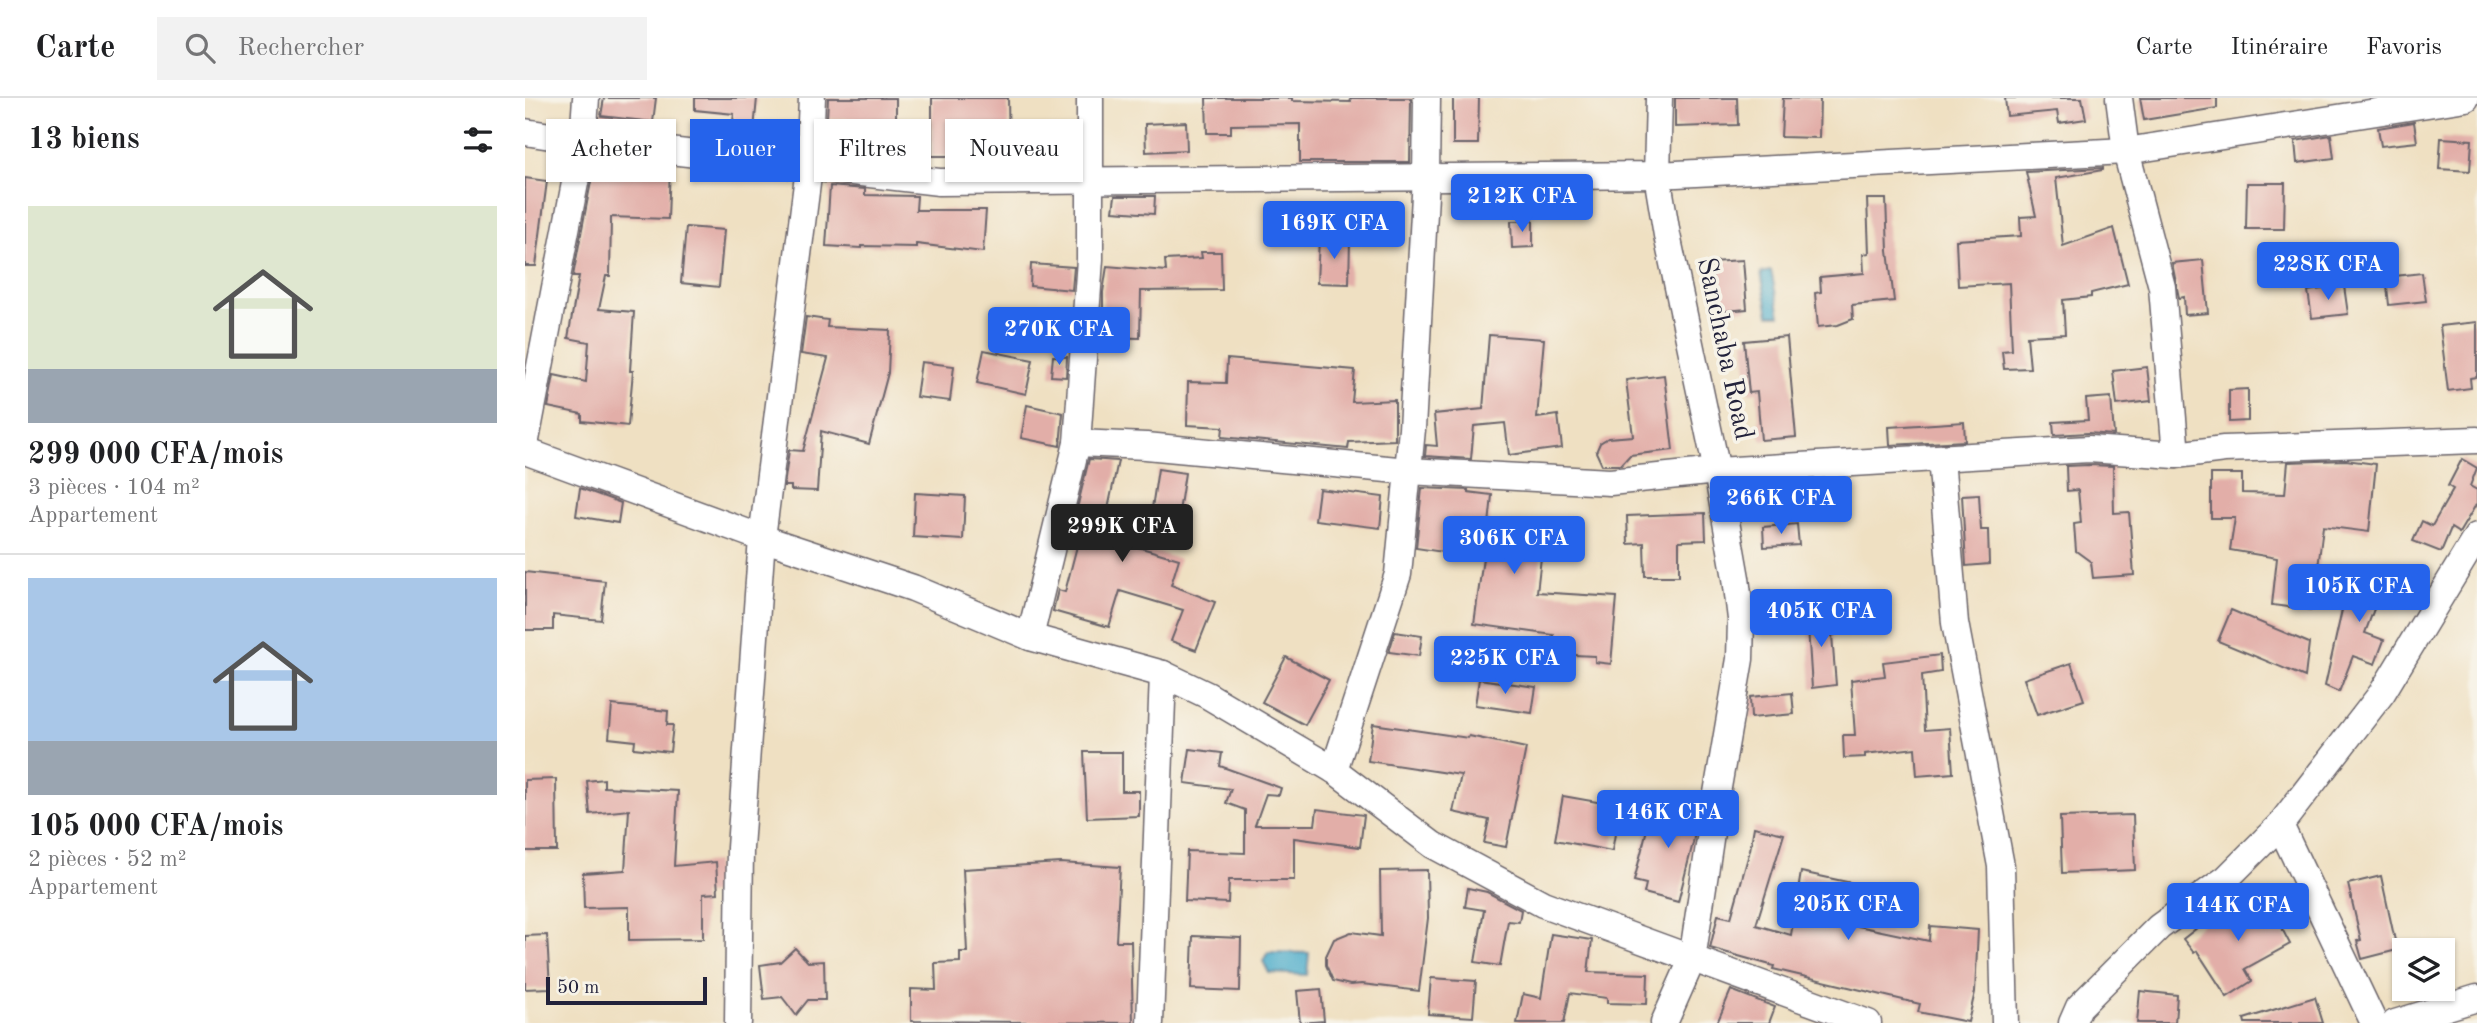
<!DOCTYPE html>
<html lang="fr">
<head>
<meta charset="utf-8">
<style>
  :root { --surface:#fff; --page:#f2f2f2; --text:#202124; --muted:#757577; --line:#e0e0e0; --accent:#2563eb }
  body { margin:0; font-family:"Old Standard TT",serif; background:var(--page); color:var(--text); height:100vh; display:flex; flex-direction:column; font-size:26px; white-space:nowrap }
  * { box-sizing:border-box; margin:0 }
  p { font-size:23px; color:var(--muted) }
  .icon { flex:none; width:38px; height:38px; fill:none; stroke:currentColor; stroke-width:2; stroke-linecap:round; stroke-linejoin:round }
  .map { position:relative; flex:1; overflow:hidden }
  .side { display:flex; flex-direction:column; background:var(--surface); width:525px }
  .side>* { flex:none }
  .hud { position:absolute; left:21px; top:21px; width:665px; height:63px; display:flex; gap:14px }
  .fabs { position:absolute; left:1867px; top:840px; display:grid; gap:14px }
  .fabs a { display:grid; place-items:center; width:63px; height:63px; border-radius:0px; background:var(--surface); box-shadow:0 2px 5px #0004; font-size:35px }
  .scale { position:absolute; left:21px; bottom:18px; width:161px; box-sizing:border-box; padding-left:7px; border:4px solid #22223b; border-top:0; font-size:19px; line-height:24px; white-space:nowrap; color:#22223b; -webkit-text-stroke:5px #f7f3e8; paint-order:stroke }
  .price { position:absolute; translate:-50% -60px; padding:0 16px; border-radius:7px; background:var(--accent); color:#fff; font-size:23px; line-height:46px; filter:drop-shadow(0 2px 4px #0008) }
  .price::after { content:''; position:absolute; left:50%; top:42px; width:21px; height:16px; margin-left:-10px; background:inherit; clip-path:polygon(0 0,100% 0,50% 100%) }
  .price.on { background:#222; color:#fff }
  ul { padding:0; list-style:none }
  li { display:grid; align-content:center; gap:14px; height:371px; padding:0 28px }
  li+li { border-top:2px solid var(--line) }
  li span { display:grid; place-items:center; height:217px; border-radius:0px; color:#555 }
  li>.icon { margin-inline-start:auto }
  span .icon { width:126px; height:126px; fill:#fffc; stroke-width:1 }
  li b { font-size:30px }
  h2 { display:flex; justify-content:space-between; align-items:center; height:84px; padding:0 28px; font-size:30px }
  .tag { padding:0 24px; border-radius:0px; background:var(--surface); box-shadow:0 2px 5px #0004; font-size:24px; line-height:63px }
  .tag.on { background:var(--accent); color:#fff }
  header { display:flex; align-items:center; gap:42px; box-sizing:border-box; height:98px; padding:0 35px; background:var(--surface); border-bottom:2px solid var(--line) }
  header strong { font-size:33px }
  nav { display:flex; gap:38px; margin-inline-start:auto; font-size:24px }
  .search { width:490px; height:63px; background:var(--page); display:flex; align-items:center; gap:18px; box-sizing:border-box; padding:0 24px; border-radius:0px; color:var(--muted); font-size:26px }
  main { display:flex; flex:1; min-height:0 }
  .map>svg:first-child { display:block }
</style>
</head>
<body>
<header>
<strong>Carte</strong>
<div class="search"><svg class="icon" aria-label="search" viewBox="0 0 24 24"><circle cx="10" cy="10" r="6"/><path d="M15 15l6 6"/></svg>Rechercher</div>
<nav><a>Carte</a><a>Itinéraire</a><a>Favoris</a></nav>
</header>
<main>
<section class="side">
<h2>13 biens<svg class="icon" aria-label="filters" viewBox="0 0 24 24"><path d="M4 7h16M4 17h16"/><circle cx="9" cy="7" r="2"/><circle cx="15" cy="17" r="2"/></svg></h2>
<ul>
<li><span style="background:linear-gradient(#dfe7d0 75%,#9aa5b1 0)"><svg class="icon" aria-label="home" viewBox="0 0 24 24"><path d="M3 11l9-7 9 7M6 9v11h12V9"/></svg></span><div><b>299 000 CFA/mois</b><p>3 pièces · 104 m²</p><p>Appartement</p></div></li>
<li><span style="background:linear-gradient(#a9c7e8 75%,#9aa5b1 0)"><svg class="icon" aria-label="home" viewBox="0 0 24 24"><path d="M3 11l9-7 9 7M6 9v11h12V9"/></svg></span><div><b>105 000 CFA/mois</b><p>2 pièces · 52 m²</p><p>Appartement</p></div></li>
</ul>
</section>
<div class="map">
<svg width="1952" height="925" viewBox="0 0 1952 925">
  <rect width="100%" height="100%" fill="#f7f3e8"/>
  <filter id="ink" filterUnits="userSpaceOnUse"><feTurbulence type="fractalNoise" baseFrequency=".0143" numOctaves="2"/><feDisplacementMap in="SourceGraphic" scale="14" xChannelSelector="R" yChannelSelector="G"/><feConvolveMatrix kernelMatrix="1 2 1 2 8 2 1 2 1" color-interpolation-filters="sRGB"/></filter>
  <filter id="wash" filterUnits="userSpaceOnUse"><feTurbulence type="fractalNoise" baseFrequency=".00686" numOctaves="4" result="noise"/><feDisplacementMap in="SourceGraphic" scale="28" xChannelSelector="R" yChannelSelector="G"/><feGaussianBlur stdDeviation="1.57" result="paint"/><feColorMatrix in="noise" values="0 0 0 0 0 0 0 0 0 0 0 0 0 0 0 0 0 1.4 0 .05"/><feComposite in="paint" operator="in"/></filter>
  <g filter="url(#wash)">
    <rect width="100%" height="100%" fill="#efe0c2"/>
    <!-- water -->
    <g fill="#4caccb" stroke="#376783" stroke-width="2">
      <path d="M1246,173L1255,217H1244L1236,175Z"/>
      <path d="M743,854L784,855L782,877L744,875L738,863Z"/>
    </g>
    <g id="blocks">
      <!-- building -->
      <g fill="#e2aea8">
        <path d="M79,0H131L128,24L76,18Z"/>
        <path d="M170,0H232L229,32L207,30L209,16L170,12Z"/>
        <path d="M303,0H371V43H348V20L302,21Z"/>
        <path d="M407,0H483L484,53H437V58H407Z"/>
        <path d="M681,0H767V3L826,4L825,0H886L885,64H775V26L706,27V35H682Z"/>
        <path d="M928,0H954L953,46H928Z"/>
        <path d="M1150,0H1212L1213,27L1150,29Z"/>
        <path d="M1258,0L1295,1L1294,40L1256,39Z"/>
        <path d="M1480,0H1557L1561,21L1534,25L1532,13L1482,18Z"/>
        <path d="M1615,0H1692V10L1619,22Z"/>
        <path d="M661,24L662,52L621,54L620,26Z"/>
        <path d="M1889,24L1892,44L1856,48L1853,30Z"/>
        <path d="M1806,37L1809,60L1772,65L1770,43Z"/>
        <path d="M1916,40L1947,42L1945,73L1914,71Z"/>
        <path d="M107,67L145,69L143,121L86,119L85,178H81L74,211L109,214L105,273H108L103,328L57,323V316L23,309L29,277L61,284L64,244L43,240L54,178H48L69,68L107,71Z"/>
        <path d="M1578,70V72L1531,80L1538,148L1589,130L1603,186L1566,195V199L1538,202L1540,236L1502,238L1505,270L1479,271L1477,253L1487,252L1484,185L1433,188L1431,142L1496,138L1495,119L1511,118L1501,74Z"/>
        <path d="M0,80L22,83L11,168H0Z"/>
        <path d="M1722,85H1760L1759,131H1721Z"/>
        <path d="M305,88L340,91V97L392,98L391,112H461L458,154L391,146V149L336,148V150L301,148Z"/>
        <path d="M590,98H630L629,116L588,113Z"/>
        <path d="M1342,101H1361L1363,153L1369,203L1327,207L1328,221L1313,227L1293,229L1290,195L1296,194L1295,179L1339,175L1338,156L1344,155Z"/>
        <path d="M986,123H1008V149L987,150Z"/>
        <path d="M161,129L199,132L194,189L156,185Z"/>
        <path d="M794,140L825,141L824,186L792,185Z"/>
        <path d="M676,154H696L697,192L616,193L615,240L578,239V194L582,168L641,173L640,162L677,160Z"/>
        <path d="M1218,162L1222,211L1190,214L1186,164Z"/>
        <path d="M1678,162L1683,215L1660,217L1659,199L1654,200L1647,165Z"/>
        <path d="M506,166L549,169L547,192L505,188Z"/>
        <path d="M1897,175L1901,203L1864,207L1861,179Z"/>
        <path d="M1819,188L1823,216L1787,220L1783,193Z"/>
        <path d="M281,219L303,222L302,229L365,232L363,275L344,346L296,333L292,393L266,392V388H259L264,352L278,353L303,260L276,256Z"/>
        <path d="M1952,224V279L1945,280L1946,290L1923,293L1915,228Z"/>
        <path d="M964,237L1019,241L1012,320L1033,317L1037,350L984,357L980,325L949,328L946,361L900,358L901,347L912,348L909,316L958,311Z"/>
        <path d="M1262,239L1271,339L1236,342L1232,294L1224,295L1219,243Z"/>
        <path d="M459,252L508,262L501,296L452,285Z"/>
        <path d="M528,258L542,259L541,279L526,278Z"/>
        <path d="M702,261L830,272L827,304L870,302V342L824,344L823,351L697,339L698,329L662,327L663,284L701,285Z"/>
        <path d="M396,264L429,268L425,303L391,299Z"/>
        <path d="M1622,269L1626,303L1592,307L1588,273Z"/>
        <path d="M1139,277L1148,352L1105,357L1096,367H1077L1071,354L1075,345L1083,340L1108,338L1101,282Z"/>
        <path d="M1723,291V323L1704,324V292Z"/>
        <path d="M1586,299L1589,337L1563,335L1529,337L1528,324L1563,322L1561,301Z"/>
        <path d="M502,307L538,315L535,348L496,340Z"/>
        <path d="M1439,324L1440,343L1365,347L1364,329Z"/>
        <path d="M564,361L593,363L583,411L619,420L613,449L654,461L646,487L690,504L671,552L646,543L658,512L595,493L584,529L528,513L533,492L540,494L557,429L548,427Z"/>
        <path d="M1937,361L1952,370L1945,388L1952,392V405L1934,435L1926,430L1916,454L1888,443L1897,423L1907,428L1928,391L1923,388Z"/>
        <path d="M1821,362L1851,366L1844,434L1798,428L1788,512L1747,507L1752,460L1705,452L1710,420H1686V376H1717V395L1760,396L1763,364Z"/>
        <path d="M1564,367L1588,368L1589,415L1604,414L1609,477L1568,480L1566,464L1551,453L1549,426L1556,425L1553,392L1542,393L1541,368Z"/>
        <path d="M633,371L660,375L654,414L627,410Z"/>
        <path d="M55,390L96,405L93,425L51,418Z"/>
        <path d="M897,390L943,392V394L967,397L964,427L1019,434L1012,494L1092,499L1086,566L1070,564V558L1028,556L1029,537L949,526L958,460L891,450Z"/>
        <path d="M794,391L858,399L855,430L790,422Z"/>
        <path d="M390,395L440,398L438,442L388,439Z"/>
        <path d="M1454,396L1456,432H1463L1464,466L1441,468L1437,397Z"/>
        <path d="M1180,415L1181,442L1154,443V478H1120L1119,445L1103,446L1102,418Z"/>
        <path d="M1272,426L1274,447L1239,449L1238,429Z"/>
        <path d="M1826,472L1874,483L1869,507L1852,503L1840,535L1859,542L1850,566L1828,558L1814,594L1800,588Z"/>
        <path d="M0,474L80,483L76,522L28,517V532H0Z"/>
        <path d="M1303,512L1304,519H1307L1309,537H1307L1311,587L1287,590L1282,514Z"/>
        <path d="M1706,512L1784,545L1780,579L1693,543Z"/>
        <path d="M870,534L897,538L894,558L864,554Z"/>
        <path d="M1415,557L1416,574L1397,577L1400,632L1425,630L1428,675L1392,678L1390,650L1340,656V659L1319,660L1318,637H1330L1326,582L1360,578L1358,564Z"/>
        <path d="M761,559L804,582L780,627L737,604Z"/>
        <path d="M1546,565L1559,602L1512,617L1499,581Z"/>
        <path d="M954,581L1011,589L1007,615L950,607Z"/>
        <path d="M1267,595L1269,616L1226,620L1225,599Z"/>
        <path d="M87,607L143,613L142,627H148L145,654L109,650L110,643L84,640Z"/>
        <path d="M848,626L943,640L944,638L1001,650L981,749L959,745L964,722L928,714L936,677L843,663Z"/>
        <path d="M665,651L697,655L695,668L756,690L754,697L741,696L730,727H790L792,711L839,717L835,749L769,740V782H704L703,805L660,803L662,753L720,755V712L701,705L706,691L660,685Z"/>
        <path d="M559,654H597V693H614V718L562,720Z"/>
        <path d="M31,681L32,753H0V682Z"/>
        <path d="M79,681V689L153,693L149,768L191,764L193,795L178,796V841L104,842V809L59,810L58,775L100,772L104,712L65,716L62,683Z"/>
        <path d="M1038,698L1095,708L1087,753L1030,742Z"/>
        <path d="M1135,699L1174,710L1168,745L1153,804L1119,795L1121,786L1109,783L1122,731L1127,732Z"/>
        <path d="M1608,717L1610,772L1537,775L1535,719Z"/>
        <path d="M1229,729L1259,736L1231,827L1266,837L1276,774L1336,787L1328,827L1404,843L1405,828L1453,832L1450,894L1443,924L1393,914L1395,906L1248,871L1249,868L1185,850L1193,817L1206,820L1225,752Z"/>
        <path d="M536,765L595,769L591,843H606L608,925L386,923V891L411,892L410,865L435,864V854H442L438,771Z"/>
        <path d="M902,772L903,820L894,893L837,886L825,887L808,883L801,867V858L809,841L826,834L856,838L855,773Z"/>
        <path d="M1856,778L1872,852L1837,861L1832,843L1836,842L1823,786Z"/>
        <path d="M943,790L962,794L996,812L994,824L983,823L975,868L950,864L959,812L940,809Z"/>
        <path d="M1739,796L1765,846L1720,871L1727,883L1702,899L1672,853L1669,855L1658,841L1681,823L1683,826Z"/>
        <path d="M1026,836L1067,842L1063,874L1123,876L1122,906L1082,905V900L1045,895L1039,925H992L998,896L1016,900Z"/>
        <path d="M22,837L25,890L0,891V838Z"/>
        <path d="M668,838L716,840L715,893L666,891Z"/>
        <path d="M270,850L283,864L299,863L300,902H283L271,917L257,899L239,901L235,867L255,864Z"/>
        <path d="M906,880L951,883L948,919L903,916Z"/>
        <path d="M796,891L799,923L775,925L772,893Z"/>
        <path d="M1206,892L1250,909L1244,925H1192Z"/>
        <path d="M1615,893L1652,897L1650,925H1612Z"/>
        <path d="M1790,899L1798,925H1720L1719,921Z"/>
      </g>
    </g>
  </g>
  <g filter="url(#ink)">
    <use href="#blocks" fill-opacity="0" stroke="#6a646a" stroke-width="2"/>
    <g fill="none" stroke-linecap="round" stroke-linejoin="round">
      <!-- minor casing -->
      <g stroke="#6a646a" stroke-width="29">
        <g id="minor">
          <path d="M1134,0L1132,77L1142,137L1192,373L1211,480L1216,521L1215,561L1191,701L1167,862L1139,925"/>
          <path d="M1594,0L1601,53L1637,189L1651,357"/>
          <path d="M0,34L58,43L414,84L1132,77L1601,53L1941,0"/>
          <path d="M552,345L621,348L883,373L1085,384L1192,373L1564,351L1651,357L1699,351L1952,342"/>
          <path d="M0,347L58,43L61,0"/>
          <path d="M0,353L237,440L388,490L505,539L638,576L682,597L809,672L908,747L1018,806L1343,925"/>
          <path d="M1416,360L1430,525L1476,768L1480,925"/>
          <path d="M505,539L552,345L565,161V0"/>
          <path d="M809,672L873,476L887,331L901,79L902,0"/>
          <path d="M1755,727L1849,925"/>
          <path d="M213,925L215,750L237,440L284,70L287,0"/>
          <path d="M625,925L638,576"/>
          <path d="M1547,925L1554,909L1634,829L1702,780L1755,727L1857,595L1952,438"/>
          <path d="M1870,925L1952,900"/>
        </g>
      </g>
      <!-- minor -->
      <use href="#minor" stroke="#fff" stroke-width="26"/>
    </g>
  </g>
  <g text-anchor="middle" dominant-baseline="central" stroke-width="7" stroke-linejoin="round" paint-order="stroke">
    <!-- street labels -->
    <g font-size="28" fill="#22223b" stroke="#f7f3e8">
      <text transform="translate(1199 251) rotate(78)">Sanchaba Road</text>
    </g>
  </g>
</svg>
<div class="fabs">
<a><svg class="icon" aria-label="layers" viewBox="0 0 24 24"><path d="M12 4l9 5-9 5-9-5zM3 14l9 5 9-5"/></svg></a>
</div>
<div class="scale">50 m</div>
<b class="price" style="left:997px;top:136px">212K CFA</b>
<b class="price" style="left:809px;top:163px">169K CFA</b>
<b class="price" style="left:1803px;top:204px">228K CFA</b>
<b class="price" style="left:534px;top:269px">270K CFA</b>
<b class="price" style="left:1256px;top:438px">266K CFA</b>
<b class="price on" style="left:597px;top:466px">299K CFA</b>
<b class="price" style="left:989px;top:478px">306K CFA</b>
<b class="price" style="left:1834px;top:526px">105K CFA</b>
<b class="price" style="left:1296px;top:551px">405K CFA</b>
<b class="price" style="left:980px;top:598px">225K CFA</b>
<b class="price" style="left:1143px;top:752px">146K CFA</b>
<b class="price" style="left:1323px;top:844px">205K CFA</b>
<b class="price" style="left:1713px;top:845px">144K CFA</b>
<div class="hud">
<a class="tag">Acheter</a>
<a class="tag on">Louer</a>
<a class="tag">Filtres</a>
<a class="tag">Nouveau</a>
</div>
</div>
</main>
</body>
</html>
